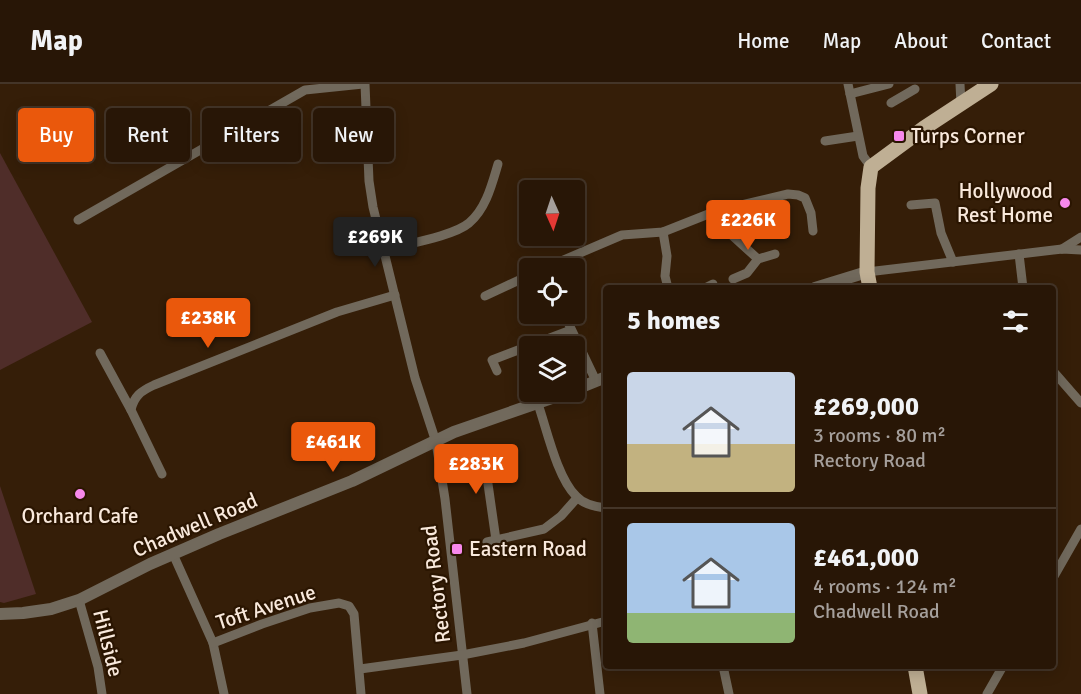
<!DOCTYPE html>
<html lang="en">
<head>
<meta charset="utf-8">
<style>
  :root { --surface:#281606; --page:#301f10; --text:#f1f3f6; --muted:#a59f9b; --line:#443528; --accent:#ea580c }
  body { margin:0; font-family:Signika,sans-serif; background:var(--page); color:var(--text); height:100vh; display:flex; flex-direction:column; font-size:22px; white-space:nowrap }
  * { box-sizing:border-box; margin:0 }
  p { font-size:20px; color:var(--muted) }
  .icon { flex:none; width:33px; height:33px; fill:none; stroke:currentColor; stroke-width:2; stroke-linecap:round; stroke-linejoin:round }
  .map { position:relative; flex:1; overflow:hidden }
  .side { position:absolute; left:603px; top:201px; width:453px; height:384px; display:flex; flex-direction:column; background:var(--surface); border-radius:6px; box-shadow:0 3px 15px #0003,0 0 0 2px var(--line) }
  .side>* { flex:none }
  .top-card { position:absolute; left:18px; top:24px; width:495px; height:54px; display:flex; gap:12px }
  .needle { width:39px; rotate:177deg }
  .tools { position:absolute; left:519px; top:96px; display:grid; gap:12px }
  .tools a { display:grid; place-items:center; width:66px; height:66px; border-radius:6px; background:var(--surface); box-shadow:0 3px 15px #0003,0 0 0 2px var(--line); font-size:30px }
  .price { position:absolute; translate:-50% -51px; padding:0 14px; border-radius:6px; background:var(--accent); color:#fff; font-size:20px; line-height:39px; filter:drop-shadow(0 2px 3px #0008) }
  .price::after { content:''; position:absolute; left:50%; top:36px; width:18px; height:14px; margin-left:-9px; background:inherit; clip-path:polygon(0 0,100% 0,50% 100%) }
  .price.selected { background:#222; color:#fff }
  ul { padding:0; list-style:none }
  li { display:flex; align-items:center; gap:18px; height:150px; padding:0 24px }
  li+li { border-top:2px solid var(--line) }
  li span { display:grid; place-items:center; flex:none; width:168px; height:120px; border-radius:6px; color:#555 }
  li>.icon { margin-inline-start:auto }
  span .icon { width:72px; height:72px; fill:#fffc; stroke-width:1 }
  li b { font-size:26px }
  h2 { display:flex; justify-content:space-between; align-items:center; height:72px; padding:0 24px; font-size:26px }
  .pill { padding:0 21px; border-radius:6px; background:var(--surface); box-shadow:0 3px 15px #0003,0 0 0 2px var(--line); font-size:21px; line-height:54px }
  .pill.selected { background:var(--accent); color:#fff }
  header { display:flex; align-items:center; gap:36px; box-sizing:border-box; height:84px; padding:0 30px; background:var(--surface); border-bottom:2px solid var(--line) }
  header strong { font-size:28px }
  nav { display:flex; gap:33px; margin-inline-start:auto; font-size:21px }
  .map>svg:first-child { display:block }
</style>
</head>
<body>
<header>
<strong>Map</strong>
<nav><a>Home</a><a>Map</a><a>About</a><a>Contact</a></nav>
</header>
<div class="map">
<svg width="1081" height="610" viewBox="0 0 1081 610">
  <rect width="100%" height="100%" fill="#351e08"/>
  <!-- green -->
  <g fill="#4f2d29">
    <path d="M0,69L92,238L0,286Z"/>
    <path d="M0,402L36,510L4,519L0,518Z"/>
  </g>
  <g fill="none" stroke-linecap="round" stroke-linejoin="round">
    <!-- minor -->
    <g stroke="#71695c" stroke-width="9">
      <path d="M365,0L369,97L373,123L415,294L436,358L445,415L467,610"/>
      <path d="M848,0L863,72L871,83"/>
      <path d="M960,0L961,20"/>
      <path d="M850,10L889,0"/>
      <path d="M891,19L915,5"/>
      <path d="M825,57L858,52"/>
      <path d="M911,121L935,119L941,149L953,178"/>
      <path d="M716,127L726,146L758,175"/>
      <path d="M78,136L305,6L363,0"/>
      <path d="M663,148L667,172L665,192L668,204"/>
      <path d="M1062,165L1081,153"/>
      <path d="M384,166C406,160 454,152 469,139C486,125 492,100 498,80"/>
      <path d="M1019,170L1023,204"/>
      <path d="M545,184L622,151L663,148L716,127L788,110L798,111L805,114L811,129L813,147"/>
      <path d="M867,188L1062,165L1081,166"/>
      <path d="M733,195L747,189L758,175L775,170"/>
      <path d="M705,204L713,200"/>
      <path d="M485,212L530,191"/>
      <path d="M564,230L596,297"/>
      <path d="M100,269L131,326"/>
      <path d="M497,287L492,276L571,246"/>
      <path d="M1053,287L1081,319"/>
      <path d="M538,320C547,346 557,393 576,412C583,420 596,423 606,424"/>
      <path d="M492,370L486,386L496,456"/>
      <path d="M162,390L131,326C134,312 141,307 154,301L337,228L395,211"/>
      <path d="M487,458L544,445L561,432L577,414"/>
      <path d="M173,470L213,559L224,610"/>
      <path d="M1053,494L1081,445"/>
      <path d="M79,516L98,583L102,610"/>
      <path d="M592,539L600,610"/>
      <path d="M213,559L262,540L310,524L339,519L349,522L354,530L361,610"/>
      <path d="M723,582L729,610"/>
      <path d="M360,585L462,571L524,559L606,537"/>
      <path d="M987,610L1003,582"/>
    </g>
    <!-- tertiary -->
    <g stroke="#71695c" stroke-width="12">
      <path d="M815,204L867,188"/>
      <path d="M574,306L606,293"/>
      <path d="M0,530L23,529L51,525L79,516L150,480L219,450L352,397L454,348L569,308"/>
    </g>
    <!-- primary -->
    <g stroke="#bfaf94" stroke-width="15">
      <path d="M870,204L867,188L868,104L871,83L924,44L991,0"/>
      <path d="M915,582L920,610"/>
    </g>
  </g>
  <!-- markers -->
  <g fill="#f788eb" stroke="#2a1501" stroke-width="2">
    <rect x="893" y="46" width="12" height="12" rx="3"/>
    <circle cx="1065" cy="119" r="6"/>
    <circle cx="80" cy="410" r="6"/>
    <rect x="451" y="459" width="12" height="12" rx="3"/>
  </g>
  <g text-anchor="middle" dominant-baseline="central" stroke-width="4.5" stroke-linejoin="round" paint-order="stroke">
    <!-- poi labels -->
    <g font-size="21" fill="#f9e9dc" stroke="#2a1501" text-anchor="start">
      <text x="911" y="52">Turps Corner</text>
      <text x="1053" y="107" text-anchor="end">Hollywood<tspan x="1053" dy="24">Rest Home</tspan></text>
      <text x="80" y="432" text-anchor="middle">Orchard Cafe</text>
      <text x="469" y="465">Eastern Road</text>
    </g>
    <!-- street labels -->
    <g font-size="21" fill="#f9e9dc" stroke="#2a1501">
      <text transform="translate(195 441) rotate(-23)">Chadwell Road</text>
      <text transform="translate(436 500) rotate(-97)">Rectory Road</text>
      <text transform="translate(266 523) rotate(-18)">Toft Avenue</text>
      <text transform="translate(108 559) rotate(76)">Hillside</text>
    </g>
  </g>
</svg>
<div class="tools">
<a><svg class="needle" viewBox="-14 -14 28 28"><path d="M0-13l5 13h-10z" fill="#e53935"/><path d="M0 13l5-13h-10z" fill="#a59f9b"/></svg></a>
<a><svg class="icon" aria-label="locate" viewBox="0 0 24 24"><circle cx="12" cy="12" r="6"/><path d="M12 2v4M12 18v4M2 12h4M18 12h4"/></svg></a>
<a><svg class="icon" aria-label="layers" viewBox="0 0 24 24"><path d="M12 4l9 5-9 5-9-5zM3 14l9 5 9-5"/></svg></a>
</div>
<b class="price" style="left:748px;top:167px">£226K</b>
<b class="price selected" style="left:375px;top:184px">£269K</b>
<b class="price" style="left:208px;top:265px">£238K</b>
<b class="price" style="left:333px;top:389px">£461K</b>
<b class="price" style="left:476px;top:411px">£283K</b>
<div class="top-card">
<a class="pill selected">Buy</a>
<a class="pill">Rent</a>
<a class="pill">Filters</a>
<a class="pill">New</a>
</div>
<section class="side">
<h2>5 homes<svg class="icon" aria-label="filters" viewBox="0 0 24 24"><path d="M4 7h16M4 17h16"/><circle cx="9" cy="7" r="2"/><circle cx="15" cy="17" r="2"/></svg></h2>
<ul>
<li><span style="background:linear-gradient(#c9d6e8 60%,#c2b280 0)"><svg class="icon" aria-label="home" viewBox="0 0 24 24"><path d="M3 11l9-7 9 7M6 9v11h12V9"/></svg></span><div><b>£269,000</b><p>3 rooms · 80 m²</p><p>Rectory Road</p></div></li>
<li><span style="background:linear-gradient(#a9c7e8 75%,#8fb573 0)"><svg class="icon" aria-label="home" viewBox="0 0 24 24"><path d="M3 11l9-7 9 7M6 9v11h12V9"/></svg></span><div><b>£461,000</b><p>4 rooms · 124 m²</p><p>Chadwell Road</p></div></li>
</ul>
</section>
</div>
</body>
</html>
